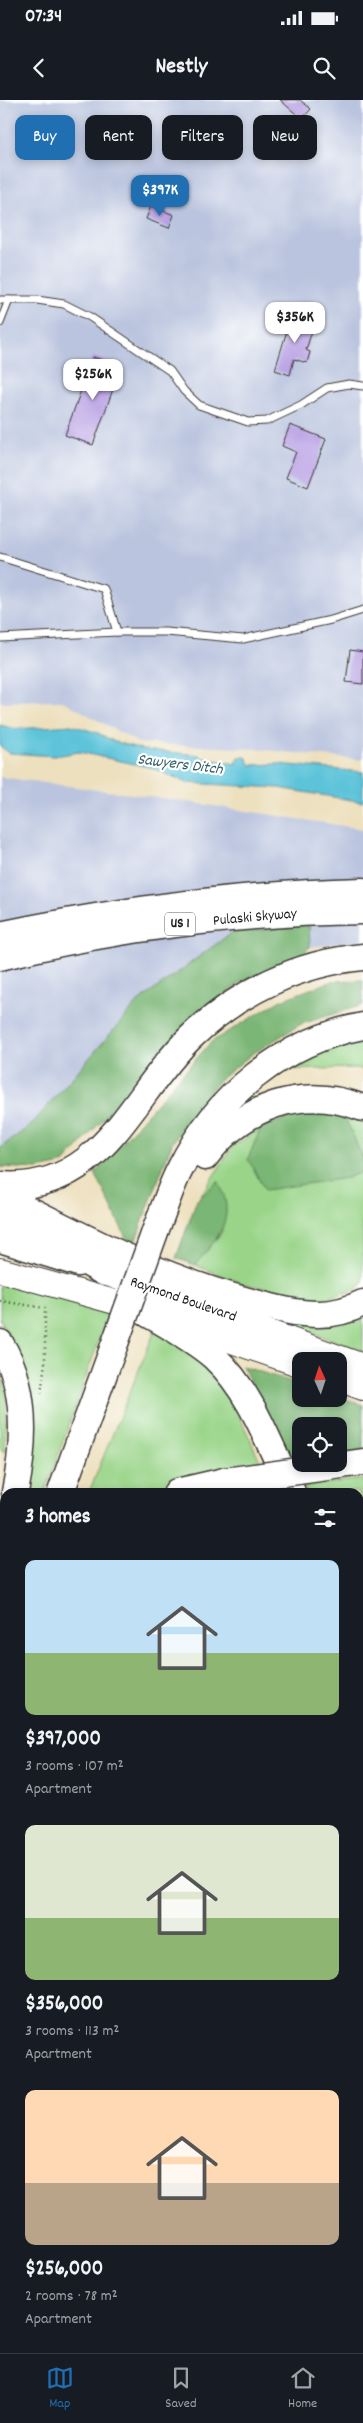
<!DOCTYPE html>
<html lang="en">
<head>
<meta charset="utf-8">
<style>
  :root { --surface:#171b24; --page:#242831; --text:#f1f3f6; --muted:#9ea1a6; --line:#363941; --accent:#1f6fb2 }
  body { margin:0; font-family:Dekko,sans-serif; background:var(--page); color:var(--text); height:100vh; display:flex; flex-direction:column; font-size:19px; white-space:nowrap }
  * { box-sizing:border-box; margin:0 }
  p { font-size:16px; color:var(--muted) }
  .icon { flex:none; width:28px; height:28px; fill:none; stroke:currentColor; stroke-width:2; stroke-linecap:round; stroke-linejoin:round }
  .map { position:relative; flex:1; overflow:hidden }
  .details { position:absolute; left:0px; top:1388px; width:364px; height:866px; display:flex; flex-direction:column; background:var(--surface); border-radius:15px 15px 0 0; box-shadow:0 2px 8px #0003 }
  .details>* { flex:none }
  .banner { position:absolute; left:15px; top:15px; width:334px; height:45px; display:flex; gap:10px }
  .needle { width:32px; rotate:357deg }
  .controls { position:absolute; left:292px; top:1252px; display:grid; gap:10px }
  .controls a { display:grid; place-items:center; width:55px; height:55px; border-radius:10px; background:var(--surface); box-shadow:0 2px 8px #0003; font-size:25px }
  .price { position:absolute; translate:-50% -42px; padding:0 11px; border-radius:10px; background:#fff; color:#222; font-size:16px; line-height:32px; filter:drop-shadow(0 1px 2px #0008) }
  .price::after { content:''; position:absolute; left:50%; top:30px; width:15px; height:11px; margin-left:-8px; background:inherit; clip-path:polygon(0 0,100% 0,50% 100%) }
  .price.on { background:var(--accent); color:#fff }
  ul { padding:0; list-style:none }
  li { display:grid; align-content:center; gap:10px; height:265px; padding:0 25px }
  li span { display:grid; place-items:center; height:155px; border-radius:10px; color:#555 }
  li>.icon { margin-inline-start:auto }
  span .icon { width:90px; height:90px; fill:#fffc; stroke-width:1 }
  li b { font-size:21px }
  h2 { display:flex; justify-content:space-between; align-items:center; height:60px; padding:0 25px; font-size:21px }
  .chip { padding:0 18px; border-radius:10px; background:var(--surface); box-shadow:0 2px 8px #0003; font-size:18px; line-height:45px }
  .chip.on { background:var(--accent); color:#fff }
  .status { display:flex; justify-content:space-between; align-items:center; height:35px; padding:0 25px; background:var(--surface); direction:ltr }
  .status svg { height:14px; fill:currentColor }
  header { display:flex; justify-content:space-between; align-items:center; height:65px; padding:0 25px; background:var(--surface); font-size:22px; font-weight:700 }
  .dock { display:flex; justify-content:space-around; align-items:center; height:70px; border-top:1px solid var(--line); background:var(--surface); font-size:14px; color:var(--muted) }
  .dock a { display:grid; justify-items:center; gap:2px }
  .dock .on { color:var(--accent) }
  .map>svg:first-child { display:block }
</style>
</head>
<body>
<div class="status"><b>07:34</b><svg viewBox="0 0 49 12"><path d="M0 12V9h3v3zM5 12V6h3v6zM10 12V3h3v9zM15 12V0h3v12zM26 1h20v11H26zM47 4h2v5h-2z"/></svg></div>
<header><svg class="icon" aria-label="back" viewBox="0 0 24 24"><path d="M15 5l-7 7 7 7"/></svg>Nestly<svg class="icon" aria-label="search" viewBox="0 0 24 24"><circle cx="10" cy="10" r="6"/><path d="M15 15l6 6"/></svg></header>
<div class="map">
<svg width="363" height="2253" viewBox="0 0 363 2253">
  <rect width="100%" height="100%" fill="#fff"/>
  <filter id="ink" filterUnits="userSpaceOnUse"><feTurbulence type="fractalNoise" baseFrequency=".02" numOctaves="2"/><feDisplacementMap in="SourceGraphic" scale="10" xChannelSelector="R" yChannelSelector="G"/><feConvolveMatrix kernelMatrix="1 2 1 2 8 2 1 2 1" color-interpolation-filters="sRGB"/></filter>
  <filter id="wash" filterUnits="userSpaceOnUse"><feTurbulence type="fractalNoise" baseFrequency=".0096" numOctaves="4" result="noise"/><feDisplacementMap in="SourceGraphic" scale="20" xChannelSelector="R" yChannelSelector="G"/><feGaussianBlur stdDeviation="1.12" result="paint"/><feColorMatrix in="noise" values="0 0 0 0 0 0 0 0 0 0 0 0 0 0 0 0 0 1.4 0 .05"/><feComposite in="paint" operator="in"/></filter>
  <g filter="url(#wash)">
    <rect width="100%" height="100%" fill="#ede0be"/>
    <!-- industrial -->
    <g fill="#bac4de">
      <path d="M0,0H363V660L256,649L139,643L63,601L0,602Z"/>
      <path d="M0,677L175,700L363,729V840L310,847L309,825L0,1048Z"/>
      <path d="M359,1609L363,1610V2253H0V1814L5,1804V2249H359Z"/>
    </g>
    <!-- green -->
    <g fill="#99d488" stroke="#5a7852">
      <path d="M363,935V970L358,968L275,970Z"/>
      <path d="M343,1013L363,1023V1059Z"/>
      <path d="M261,1028L248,1059L347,1078L363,1071V1183L355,1190L321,1199L244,1184L195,1165L222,1132L218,1082L199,1098L233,1046Z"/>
      <path d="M0,1183L110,1209L45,1392H26L28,1275L0,1219Z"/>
      <path d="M363,1212V1251L273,1219Z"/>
      <path d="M158,1223L226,1288L262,1365L159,1388L153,1392H89Z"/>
      <path d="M0,1271L6,1288L5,1352L0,1349Z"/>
      <path d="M363,1379V1439L359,1457V1392H306L303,1386Z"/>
      <path d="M5,1681V1804L0,1814V1691Z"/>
    </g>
    <!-- forest -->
    <g fill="#7ab674" stroke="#4b6948">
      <path d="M309,825L310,847L300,857L245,880L198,913L63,1064L37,1069L0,1067V1048L31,1025L138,902L231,833Z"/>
      <path d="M363,880V905L301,924L252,954L218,981L172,1043L132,1150L95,1073L211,942L281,900L332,881Z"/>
      <path d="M343,1013L363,1059V1071L347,1078L265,1090L248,1059L261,1028L293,1016Z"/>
      <path d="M218,1081C238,1119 218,1137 195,1165L176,1158L197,1100Z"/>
      <path d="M242,1266L301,1285V1299H339V1297L363,1305V1353L339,1356V1326H301V1359L293,1360Z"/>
    </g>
    <!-- water -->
    <path fill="#5cc3d9" stroke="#3c707a" d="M0,625L16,629L71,625L98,633L113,641L145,650L200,655L203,658L236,664L239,657H246L251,665L279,664L363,672V702L279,688L187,683L153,668L79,652L55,656L9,653L0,646Z"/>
    <g id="blocks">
      <!-- building -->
      <g fill="#b298e1">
        <path d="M280,0H300L311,9L302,19Z"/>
        <path d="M151,106L174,115L169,128L146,119Z"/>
        <path d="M292,214L315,221L306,250L310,252L307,263L294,259L290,275L275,270Z"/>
        <path d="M93,257L121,267L93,345L65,335Z"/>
        <path d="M290,325L326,339L308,387L286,378L296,352L282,346Z"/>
        <path d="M350,550L363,552V584L346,582Z"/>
      </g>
    </g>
  </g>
  <g filter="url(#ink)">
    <use href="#blocks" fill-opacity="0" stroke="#3b3934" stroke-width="1"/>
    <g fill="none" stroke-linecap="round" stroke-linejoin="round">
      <!-- service casing -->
      <g stroke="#3b3934" stroke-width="9">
        <g id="service">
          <path d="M0,200H37L64,204L90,217L170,271L184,291L199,305L248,322L267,321L301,305L327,288L349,284L363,286"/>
          <path d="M0,223L9,200"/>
          <path d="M0,457L104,489L117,532"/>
          <path d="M0,538L117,532H166L243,539L331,520L363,510"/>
          <path d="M359,1649L363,1653"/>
          <path d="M359,1660L363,1661"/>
          <path d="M359,1845H363"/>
          <path d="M0,1881L5,1859"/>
          <path d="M359,1937L363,1938"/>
          <path d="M0,1954L5,1955"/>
          <path d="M359,2029L363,2030"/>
          <path d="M359,2132L363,2133"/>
          <path d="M298,2249L315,2253"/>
          <path d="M198,2253L203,2249"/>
        </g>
      </g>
      <!-- secondary casing -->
      <g stroke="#3b3934" stroke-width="22">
        <path id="secondary" d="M362,2253L363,2248"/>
      </g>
      <!-- primary casing -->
      <g stroke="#3b3934" stroke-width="25">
        <path id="primary" d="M0,1141L78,1165"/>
      </g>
      <!-- trunk casing -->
      <g stroke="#3b3934" stroke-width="26">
        <g id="trunk">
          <path d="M0,1170L140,1209L301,1265"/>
          <path d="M105,1173L363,1266"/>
          <path d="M339,1279L363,1288"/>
        </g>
      </g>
      <!-- motorway casing -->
      <g stroke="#3b3934" stroke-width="29">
        <g id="motorway">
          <path d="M0,835C120,810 241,794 363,791"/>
          <path d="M0,857C117,827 242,813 363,811"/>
          <path d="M205,1057C243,1006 302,984 363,1008"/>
          <path d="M0,1085C103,1093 129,997 191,937C238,892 298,863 363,857"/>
          <path d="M0,1095C80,1136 161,1178 248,1201C271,1207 295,1214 319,1214C334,1214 349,1210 363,1203"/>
          <path d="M0,1117L40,1136L105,1173"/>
          <path d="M156,1129C164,1109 170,1088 180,1069C216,996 283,941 363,926"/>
          <path d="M140,1209C165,1224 192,1238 214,1257C252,1292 270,1347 292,1392"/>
          <path d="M0,1243C28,1287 25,1343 15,1392"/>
          <path d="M342,1365L363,1362"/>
          <path d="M61,1392L114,1246"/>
          <path d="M177,1392L225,1381"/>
          <path d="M0,1453L5,1436"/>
          <path d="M359,1529L363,1535"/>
          <path d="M0,1532L5,1522"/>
          <path d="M0,1568L5,1558"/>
          <path d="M2,1645L5,1635"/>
        </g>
      </g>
      <!-- path -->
      <g stroke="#3b3934" stroke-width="2.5" stroke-dasharray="1 4" stroke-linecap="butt">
        <path d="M0,1201L45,1208V1262L41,1295"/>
        <path d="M0,1485H3L5,1477"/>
      </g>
      <!-- service -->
      <use href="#service" stroke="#fff" stroke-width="7"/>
      <!-- secondary -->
      <use href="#secondary" stroke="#fff" stroke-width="20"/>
      <!-- primary -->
      <use href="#primary" stroke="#fff" stroke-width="22"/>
      <!-- trunk -->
      <use href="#trunk" stroke="#fff" stroke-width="24"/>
      <!-- motorway -->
      <use href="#motorway" stroke="#fff" stroke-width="26"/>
      <!-- motorway-bridge casing -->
      <g stroke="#3b3934" stroke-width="29" stroke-linecap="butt">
        <g id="motorway-bridge">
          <path d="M114,1246L156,1129"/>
          <path d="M225,1381L342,1365"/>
        </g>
      </g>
      <!-- motorway-bridge -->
      <use href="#motorway-bridge" stroke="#fff" stroke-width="26"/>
    </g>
  </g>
  <g text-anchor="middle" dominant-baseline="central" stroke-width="4.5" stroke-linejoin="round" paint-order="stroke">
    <!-- shield labels -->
    <rect fill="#fff" stroke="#606060" stroke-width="1" x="165" y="812.5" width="30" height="23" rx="4"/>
    <g font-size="14" font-weight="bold" fill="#1c1c1c">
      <text x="180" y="824">US 1</text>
    </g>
    <!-- street labels -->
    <g font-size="15" fill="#1c1c1c" stroke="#fff">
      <text transform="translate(255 818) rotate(-5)">Pulaski Skyway</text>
      <text transform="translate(183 1200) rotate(19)">Raymond Boulevard</text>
    </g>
    <!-- water labels -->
    <g font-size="16" font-style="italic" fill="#365f68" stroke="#fff">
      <text transform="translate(180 665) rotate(7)">Sawyers Ditch</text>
    </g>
  </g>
</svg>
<div class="controls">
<a><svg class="needle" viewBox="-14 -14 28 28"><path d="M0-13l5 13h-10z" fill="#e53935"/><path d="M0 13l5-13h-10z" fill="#9ea1a6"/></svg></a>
<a><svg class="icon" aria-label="locate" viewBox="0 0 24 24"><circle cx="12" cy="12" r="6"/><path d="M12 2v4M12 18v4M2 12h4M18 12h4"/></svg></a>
</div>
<b class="price on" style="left:160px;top:117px">$397K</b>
<b class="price" style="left:295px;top:244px">$356K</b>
<b class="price" style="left:93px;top:301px">$256K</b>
<div class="banner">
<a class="chip on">Buy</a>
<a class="chip">Rent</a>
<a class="chip">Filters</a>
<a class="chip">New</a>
</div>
<section class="details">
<h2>3 homes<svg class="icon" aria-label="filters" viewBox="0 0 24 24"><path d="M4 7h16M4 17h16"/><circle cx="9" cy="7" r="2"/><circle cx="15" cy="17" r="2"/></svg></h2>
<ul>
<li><span style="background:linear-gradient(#bfe0f5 60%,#8fb573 0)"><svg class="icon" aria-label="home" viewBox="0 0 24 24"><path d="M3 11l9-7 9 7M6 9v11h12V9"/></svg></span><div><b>$397,000</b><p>3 rooms · 107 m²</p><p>Apartment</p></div></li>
<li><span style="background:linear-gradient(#dfe7d0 60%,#8fb573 0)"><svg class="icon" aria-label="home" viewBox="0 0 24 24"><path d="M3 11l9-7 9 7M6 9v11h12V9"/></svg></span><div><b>$356,000</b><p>3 rooms · 113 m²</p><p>Apartment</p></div></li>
<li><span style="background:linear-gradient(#ffd9b3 60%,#b9a48a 0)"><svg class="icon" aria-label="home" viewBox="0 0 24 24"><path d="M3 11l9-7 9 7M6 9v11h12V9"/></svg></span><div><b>$256,000</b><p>2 rooms · 78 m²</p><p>Apartment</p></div></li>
</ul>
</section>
</div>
<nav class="dock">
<a class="on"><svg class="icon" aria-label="map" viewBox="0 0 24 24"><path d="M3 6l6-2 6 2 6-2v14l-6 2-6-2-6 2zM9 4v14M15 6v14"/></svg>Map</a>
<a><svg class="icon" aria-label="saved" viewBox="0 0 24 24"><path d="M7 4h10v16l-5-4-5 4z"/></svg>Saved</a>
<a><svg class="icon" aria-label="home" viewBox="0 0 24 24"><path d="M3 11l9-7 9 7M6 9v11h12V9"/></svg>Home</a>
</nav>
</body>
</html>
